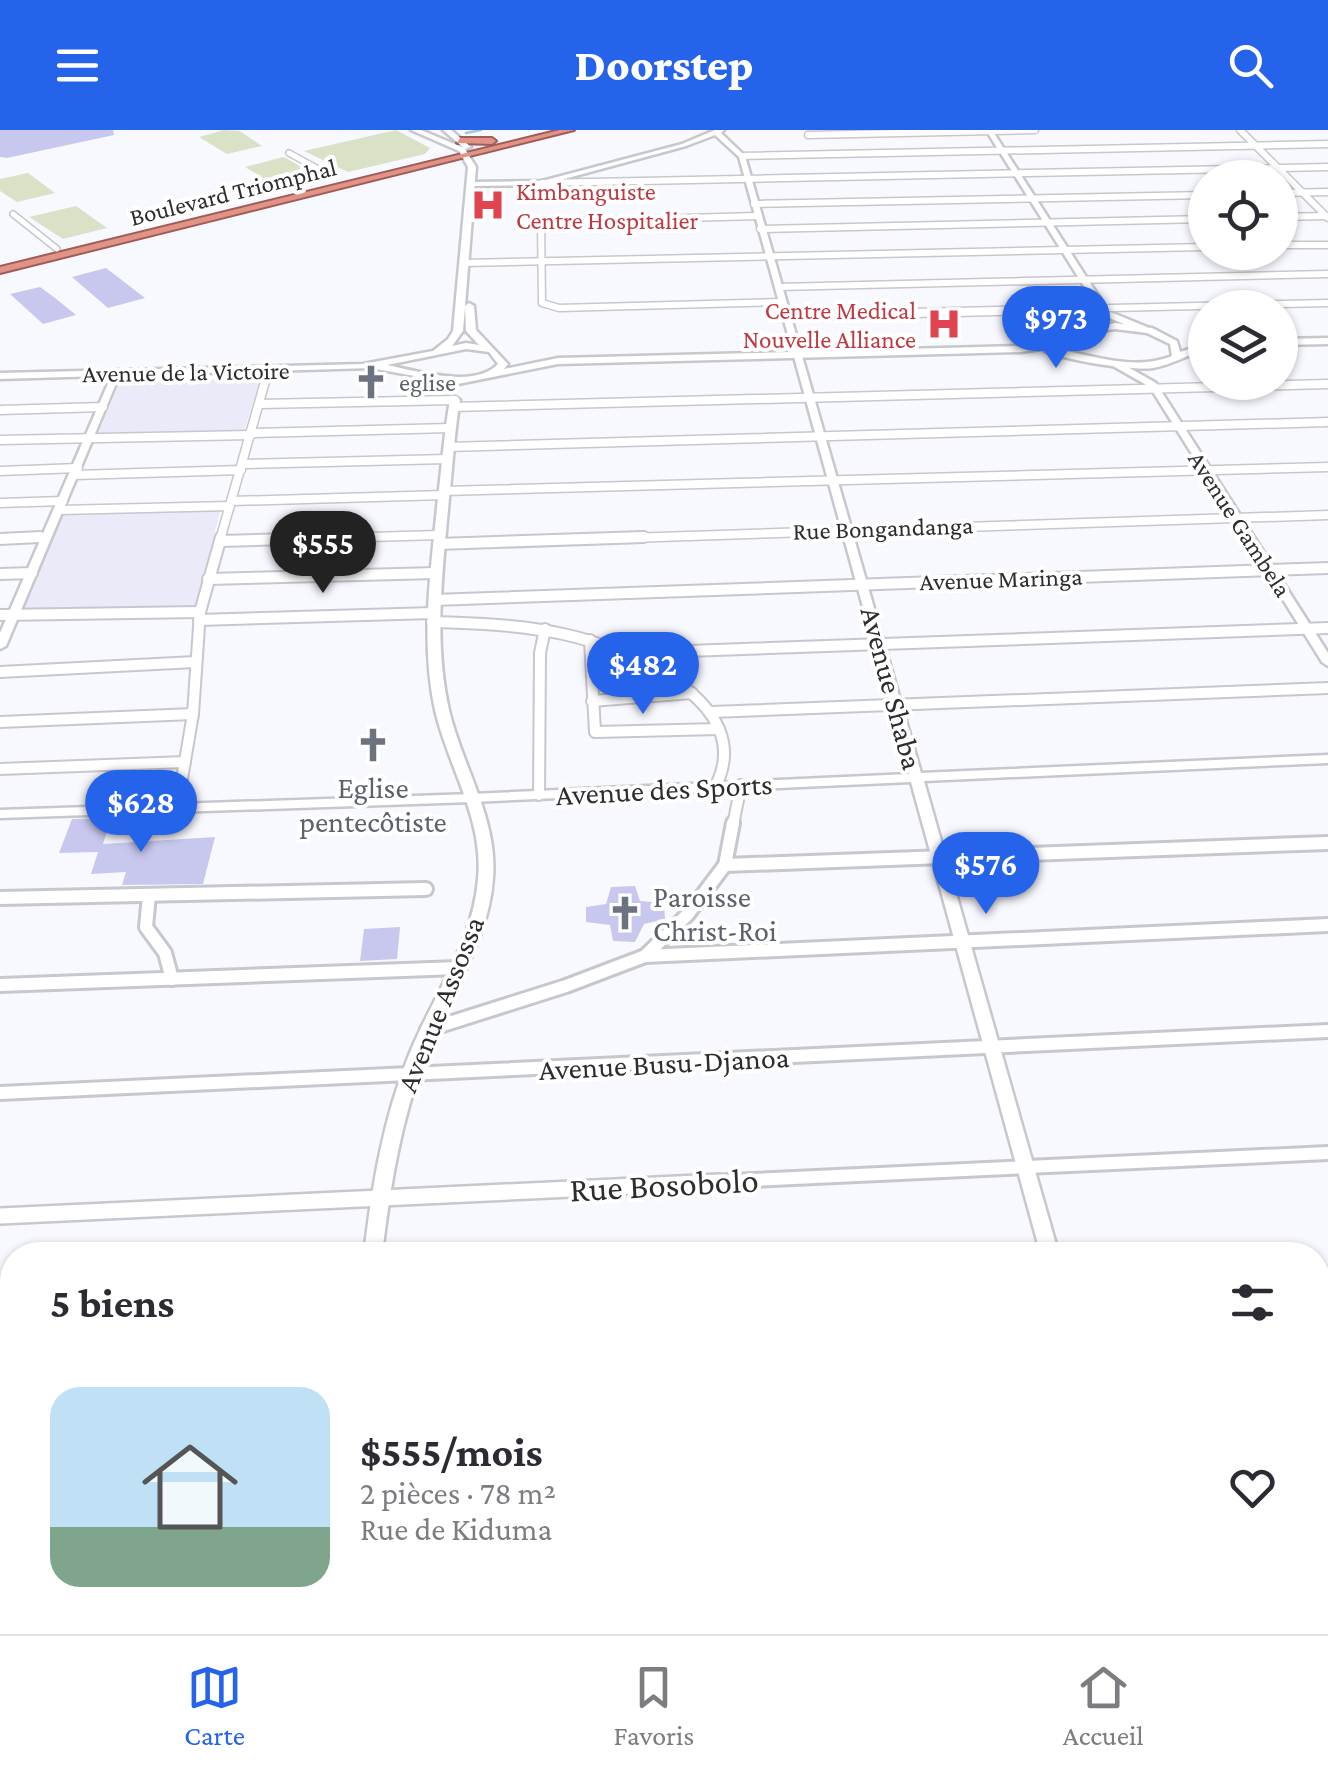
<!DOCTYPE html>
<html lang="fr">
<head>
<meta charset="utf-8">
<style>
  :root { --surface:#fff; --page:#f7f7f7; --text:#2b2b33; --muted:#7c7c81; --line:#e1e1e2; --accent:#2563eb }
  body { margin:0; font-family:"Crimson Pro",serif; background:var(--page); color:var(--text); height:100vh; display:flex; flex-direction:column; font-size:38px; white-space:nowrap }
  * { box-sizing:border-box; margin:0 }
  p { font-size:32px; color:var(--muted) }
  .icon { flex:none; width:55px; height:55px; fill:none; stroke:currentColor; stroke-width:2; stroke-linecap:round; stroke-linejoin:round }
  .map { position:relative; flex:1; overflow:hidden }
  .sheet { position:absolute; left:0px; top:1112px; width:1330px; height:392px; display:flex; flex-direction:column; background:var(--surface); border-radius:40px 40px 0 0; box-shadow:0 2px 8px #0004 }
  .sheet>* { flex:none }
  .buttons { position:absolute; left:1188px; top:30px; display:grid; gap:20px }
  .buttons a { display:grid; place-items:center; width:110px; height:110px; border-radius:50%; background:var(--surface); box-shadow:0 2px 8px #0004; font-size:50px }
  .price { position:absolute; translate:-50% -85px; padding:0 22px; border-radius:35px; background:var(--accent); color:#fff; font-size:32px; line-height:65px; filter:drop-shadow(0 2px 5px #0008) }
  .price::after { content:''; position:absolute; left:50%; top:60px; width:30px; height:22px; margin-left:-15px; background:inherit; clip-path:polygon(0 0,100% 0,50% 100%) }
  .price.current { background:#222; color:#fff }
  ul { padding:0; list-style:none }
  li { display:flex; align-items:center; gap:30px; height:250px; padding:0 50px }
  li+li { border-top:2px solid var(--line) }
  li span { display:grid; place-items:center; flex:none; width:280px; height:200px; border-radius:30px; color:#555 }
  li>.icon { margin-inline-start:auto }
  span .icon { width:120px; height:120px; fill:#fffc; stroke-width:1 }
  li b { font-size:42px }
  h2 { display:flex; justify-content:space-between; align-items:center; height:120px; padding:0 50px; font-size:42px }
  header { display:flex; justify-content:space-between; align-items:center; height:130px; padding:0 50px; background:var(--accent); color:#fff; font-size:45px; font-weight:800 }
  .dock { display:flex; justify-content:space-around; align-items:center; height:140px; border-top:2px solid var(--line); background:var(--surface); font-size:28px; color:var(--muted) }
  .dock a { display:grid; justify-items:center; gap:5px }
  .dock .current { color:var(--accent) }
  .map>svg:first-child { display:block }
</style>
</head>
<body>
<header><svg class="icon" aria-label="menu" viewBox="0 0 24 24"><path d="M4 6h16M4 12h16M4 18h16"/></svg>Doorstep<svg class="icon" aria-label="search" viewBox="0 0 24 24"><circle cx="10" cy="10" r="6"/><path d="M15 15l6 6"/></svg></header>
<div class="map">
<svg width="1328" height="1504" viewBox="0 0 1328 1504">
  <rect width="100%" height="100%" fill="#f8f8ff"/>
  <!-- built -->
  <g fill="#eaeaf8">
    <path d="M260,249L243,304L97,307L120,252Z"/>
    <path d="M221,379L193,481H21L64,383Z"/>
    <path d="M0,1254H12V1492L299,1493L298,1504H0Z"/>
  </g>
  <!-- green -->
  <g fill="#d9e2c7">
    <path d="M224,0L240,1L262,16L227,24L199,7Z"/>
    <path d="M396,0L430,18L425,24L348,42L304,21Z"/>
    <path d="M283,27L286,28L318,47L277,56L245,37Z"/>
    <path d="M28,43L55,63L17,72L0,61V49Z"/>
    <path d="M76,76L107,98L63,109L29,87Z"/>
  </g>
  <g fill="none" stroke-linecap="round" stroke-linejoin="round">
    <!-- stream -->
    <path stroke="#a3c7e1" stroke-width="2.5" d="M466,3L481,0"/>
  </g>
  <!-- building -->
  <g fill="#c8c8ef">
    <path d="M0,0H113L114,5L7,28L0,27Z"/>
    <path d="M106,138L145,168L108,178L72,147Z"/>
    <path d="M40,157L55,168L76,185L43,194L10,164Z"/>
    <path d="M111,688L103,714L215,707L203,754L122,755L126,742L91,744L98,722L59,723L72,689Z"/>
    <path d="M635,756L640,771L664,773L665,789L644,794L635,812L613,811L610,795L586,792V777L606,774L611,757Z"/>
    <path d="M400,797L397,829L360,831L364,799Z"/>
  </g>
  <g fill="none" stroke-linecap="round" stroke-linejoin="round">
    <!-- pedestrian casing -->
    <g stroke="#c7c7ce" stroke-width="8">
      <g id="pedestrian">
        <path d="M289,23L329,45"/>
        <path d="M13,84L57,119"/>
      </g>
    </g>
    <!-- minor-far4 casing -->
    <g stroke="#c7c7ce" stroke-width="9">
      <g id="minor-far4">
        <path d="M1240,0L1328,88"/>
        <path d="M808,5L1035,0"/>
        <path d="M742,26L1328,14"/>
        <path d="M542,53L1328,37"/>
        <path d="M1280,63L1328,62"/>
        <path d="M754,74L1205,65"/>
        <path d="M757,86L541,92L542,173L559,178L782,172"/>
        <path d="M1280,87L1326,86"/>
        <path d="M760,99L1205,89"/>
        <path d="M1280,115H1328"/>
        <path d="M464,133L1205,117"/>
        <path d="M778,157L1328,144"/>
        <path d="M940,182L1328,173"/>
      </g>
    </g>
    <!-- minor-far3 casing -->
    <g stroke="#c7c7ce" stroke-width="11">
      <g id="minor-far3">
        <path d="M787,186L1044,180"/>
        <path d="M260,274L455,270"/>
        <path d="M453,277L1328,254"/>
        <path d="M0,280L103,277"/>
        <path d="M251,303L450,298"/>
        <path d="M0,310L251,305"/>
        <path d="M448,317L1328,292"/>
        <path d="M243,334L447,329"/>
        <path d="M0,341L78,338"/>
        <path d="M75,345L241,340"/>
        <path d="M444,361L1328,337"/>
        <path d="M232,371L444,365"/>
        <path d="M0,373L63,371"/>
        <path d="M60,380L230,376"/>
        <path d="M0,409L47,407"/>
        <path d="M220,410L268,241"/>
        <path d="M265,410L439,405"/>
        <path d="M568,410L1328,385"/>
      </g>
    </g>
    <!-- minor-far2 casing -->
    <g stroke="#c7c7ce" stroke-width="14">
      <g id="minor-far2">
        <path d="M0,409L40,407"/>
        <path d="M221,411L356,407"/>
        <path d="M438,414L644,407"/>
        <path d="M0,444L32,443"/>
        <path d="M208,449L436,443"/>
        <path d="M434,470L1328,438"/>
        <path d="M0,485L200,482"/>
        <path d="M199,490L433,483"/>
        <path d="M432,492C476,493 520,495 563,504C625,517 760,572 715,657"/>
        <path d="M590,510L595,602L719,599"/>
        <path d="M633,523L1328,498"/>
        <path d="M0,542L195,532"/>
        <path d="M592,571L692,563"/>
        <path d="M712,582L1328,558"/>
        <path d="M0,592L193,584"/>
        <path d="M0,639L185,632"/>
        <path d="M539,665L540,523L545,499"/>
        <path d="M177,678L193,584L200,482L221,407"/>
        <path d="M733,695L741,655"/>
      </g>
    </g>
    <!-- minor-far1 casing -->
    <g stroke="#c7c7ce" stroke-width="18">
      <g id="minor-far1">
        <path d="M725,735L1328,713"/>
        <path d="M149,765L146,797L165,823L172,849"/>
        <path d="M0,768L426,759"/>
        <path d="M645,826L1328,795"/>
        <path d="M0,855L458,838"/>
        <path d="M427,900L566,856L645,826L688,784L725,735L733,693"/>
        <path d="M0,963L1328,901"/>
        <path d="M666,1054L1328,1023"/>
      </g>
    </g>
    <!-- minor casing -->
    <g stroke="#c7c7ce" stroke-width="20">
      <g id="minor">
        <path d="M0,1086L719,1052"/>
        <path d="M1318,1161H1328"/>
        <path d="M0,1227L12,1226"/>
      </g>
    </g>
    <!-- tertiary casing -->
    <g stroke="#c7c7ce" stroke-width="5">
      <g id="tertiary">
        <path d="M715,0H724L721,3L745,26L921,643L1328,625V633L924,651L1059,1125H1041L911,652L472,672L0,688V680L472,664L909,644L739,27L715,5L686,16L542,55L471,56L467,54L471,52L542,51L682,14Z"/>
        <path d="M986,0H992L1108,181L1147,197V201H1141L1102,185Z"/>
        <path d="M1113,232H1119L1156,253L1328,523V536L1322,532L1150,257L1113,236Z"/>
        <path d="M113,242L120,244L6,516L0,519V503Z"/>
        <path d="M1144,1492H1164L1167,1504H1147Z"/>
      </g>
    </g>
    <!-- secondary casing -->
    <g stroke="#c7c7ce" stroke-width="5">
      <g id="secondary">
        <path d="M411,0H421L464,18L443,0H451L471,17L465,19L476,37L465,176L469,173L474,176L476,200L506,232L508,234L504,239L558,228L1021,216L1060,210L1088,198L1115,193L1152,198L1177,211L1180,222L1205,214V220C1187,225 1171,235 1153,238C1131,241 1065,230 1045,221L1050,218C1091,224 1131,242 1172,226L1170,214L1147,203L1115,199L1093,202L1062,216L1021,222L558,234L458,254L371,238L0,249V243L363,234L433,221L448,209L453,201L468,37L459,21ZM465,177L466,201L479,215L466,213L452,216L463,201ZM466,219L489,222L498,234C475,259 417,241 387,235Z"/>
        <path d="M1328,208V214L1280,215V209Z"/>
        <path d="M455,267L460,270C454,303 453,335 449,368C443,439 433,510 449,580C462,636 498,689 493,748C489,812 448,866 426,925C401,989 390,1057 382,1125H364C372,1057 383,989 409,925C432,867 473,813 478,749C484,689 448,637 435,580C420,510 431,439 438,368C442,335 444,303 450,270Z"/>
        <path d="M320,1492H342L340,1504H318Z"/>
      </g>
    </g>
    <!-- trunk casing -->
    <g stroke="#9e5e56" stroke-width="4">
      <g id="trunk">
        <path d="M560,0H574L0,143V137Z"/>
        <path d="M460,8H492L496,11L492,14L457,13Z"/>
      </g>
    </g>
    <!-- pedestrian -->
    <use href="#pedestrian" stroke="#fff" stroke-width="5"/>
    <!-- minor-far4 -->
    <use href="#minor-far4" stroke="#fff" stroke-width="6"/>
    <!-- minor-far3 -->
    <use href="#minor-far3" stroke="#fff" stroke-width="8"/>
    <!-- minor-far2 -->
    <use href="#minor-far2" stroke="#fff" stroke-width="10"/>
    <!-- minor-far1 -->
    <use href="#minor-far1" stroke="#fff" stroke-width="12"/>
    <!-- minor -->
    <use href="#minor" stroke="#fff" stroke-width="15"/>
    <!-- tertiary -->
    <use href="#tertiary" fill="#fff" fill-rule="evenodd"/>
    <!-- secondary -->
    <use href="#secondary" fill="#fff" fill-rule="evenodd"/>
    <!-- trunk -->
    <use href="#trunk" fill="#e29388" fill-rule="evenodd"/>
  </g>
  <!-- icons -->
  <defs>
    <g id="hospital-bare" transform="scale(2.7)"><path d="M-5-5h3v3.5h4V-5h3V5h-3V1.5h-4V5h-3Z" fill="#e0444e" stroke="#fff" stroke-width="2.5" paint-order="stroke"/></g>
    <g id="church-bare" transform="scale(2.7)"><path d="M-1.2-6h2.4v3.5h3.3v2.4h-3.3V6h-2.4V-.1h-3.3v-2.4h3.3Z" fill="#6b7280" stroke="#fff" stroke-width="2.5" paint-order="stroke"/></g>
  </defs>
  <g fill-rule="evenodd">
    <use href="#hospital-bare" x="488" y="75"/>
    <use href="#hospital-bare" x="944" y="194"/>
    <use href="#church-bare" x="371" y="252"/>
    <use href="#church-bare" x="373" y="615"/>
    <use href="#church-bare" x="625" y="783"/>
  </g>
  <g text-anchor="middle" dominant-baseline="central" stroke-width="8" stroke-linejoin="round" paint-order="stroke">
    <!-- far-health labels -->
    <g font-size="25" fill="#be3a42" stroke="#fff" text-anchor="start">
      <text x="516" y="61">Kimbanguiste<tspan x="516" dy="29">Centre Hospitalier</tspan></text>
      <text x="916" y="180" text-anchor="end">Centre Medical<tspan x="916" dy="29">Nouvelle Alliance</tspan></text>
    </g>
    <!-- far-street labels -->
    <g font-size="25" fill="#2d2d30" stroke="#fff">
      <text transform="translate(233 62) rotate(-14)">Boulevard Triomphal</text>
      <text transform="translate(186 242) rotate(-1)">Avenue de la Victoire</text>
      <text transform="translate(1240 394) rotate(57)">Avenue Gambela</text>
      <text transform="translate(883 398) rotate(-2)">Rue Bongandanga</text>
      <text transform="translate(1001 449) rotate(-2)">Avenue Maringa</text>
    </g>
    <!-- far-worship labels -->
    <g font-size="25" fill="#5b616d" stroke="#fff" text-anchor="start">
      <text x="399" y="252">eglise</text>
    </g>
    <!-- street labels -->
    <g font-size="30" fill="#2d2d30" stroke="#fff">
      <text transform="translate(892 558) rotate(75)">Avenue Shaba</text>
      <text transform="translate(664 659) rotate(-3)">Avenue des Sports</text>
      <text transform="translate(440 874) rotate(-68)">Avenue Assossa</text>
      <text transform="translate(664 933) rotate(-3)">Avenue Busu-Djanoa</text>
    </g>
    <!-- worship labels -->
    <g font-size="30" fill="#5b616d" stroke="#fff">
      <text x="373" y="657">Eglise<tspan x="373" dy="34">pentecôtiste</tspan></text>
      <text x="653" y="766" text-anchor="start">Paroisse<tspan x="653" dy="34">Christ-Roi</tspan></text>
    </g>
    <!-- near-street labels -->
    <g font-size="35" fill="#2d2d30" stroke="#fff">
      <text transform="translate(664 1055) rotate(-3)">Rue Bosobolo</text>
    </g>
  </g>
</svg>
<div class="buttons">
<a><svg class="icon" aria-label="locate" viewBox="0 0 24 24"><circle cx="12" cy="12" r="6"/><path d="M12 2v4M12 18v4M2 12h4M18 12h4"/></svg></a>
<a><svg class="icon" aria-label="layers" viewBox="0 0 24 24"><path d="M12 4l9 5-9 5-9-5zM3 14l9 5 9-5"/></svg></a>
</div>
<b class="price" style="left:1056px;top:241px">$973</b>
<b class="price current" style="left:323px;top:466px">$555</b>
<b class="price" style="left:643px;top:587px">$482</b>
<b class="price" style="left:141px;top:725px">$628</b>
<b class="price" style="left:986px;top:787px">$576</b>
<section class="sheet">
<h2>5 biens<svg class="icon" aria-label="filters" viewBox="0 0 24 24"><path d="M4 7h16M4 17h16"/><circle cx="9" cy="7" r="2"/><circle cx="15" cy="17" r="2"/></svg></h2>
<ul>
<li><span style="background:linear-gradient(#bfe0f5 70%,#7fa58c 0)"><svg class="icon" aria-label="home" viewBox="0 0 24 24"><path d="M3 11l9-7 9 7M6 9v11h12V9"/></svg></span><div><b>$555/mois</b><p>2 pièces · 78 m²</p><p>Rue de Kiduma</p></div><svg class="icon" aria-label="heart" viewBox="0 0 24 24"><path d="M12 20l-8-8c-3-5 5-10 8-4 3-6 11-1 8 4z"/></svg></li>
</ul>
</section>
</div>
<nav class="dock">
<a class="current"><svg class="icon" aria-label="map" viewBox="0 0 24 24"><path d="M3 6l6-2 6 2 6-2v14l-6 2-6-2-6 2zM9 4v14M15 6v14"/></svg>Carte</a>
<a><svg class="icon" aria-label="saved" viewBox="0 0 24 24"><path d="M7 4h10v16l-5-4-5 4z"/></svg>Favoris</a>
<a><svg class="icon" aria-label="home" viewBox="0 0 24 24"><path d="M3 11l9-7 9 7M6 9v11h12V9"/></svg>Accueil</a>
</nav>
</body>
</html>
